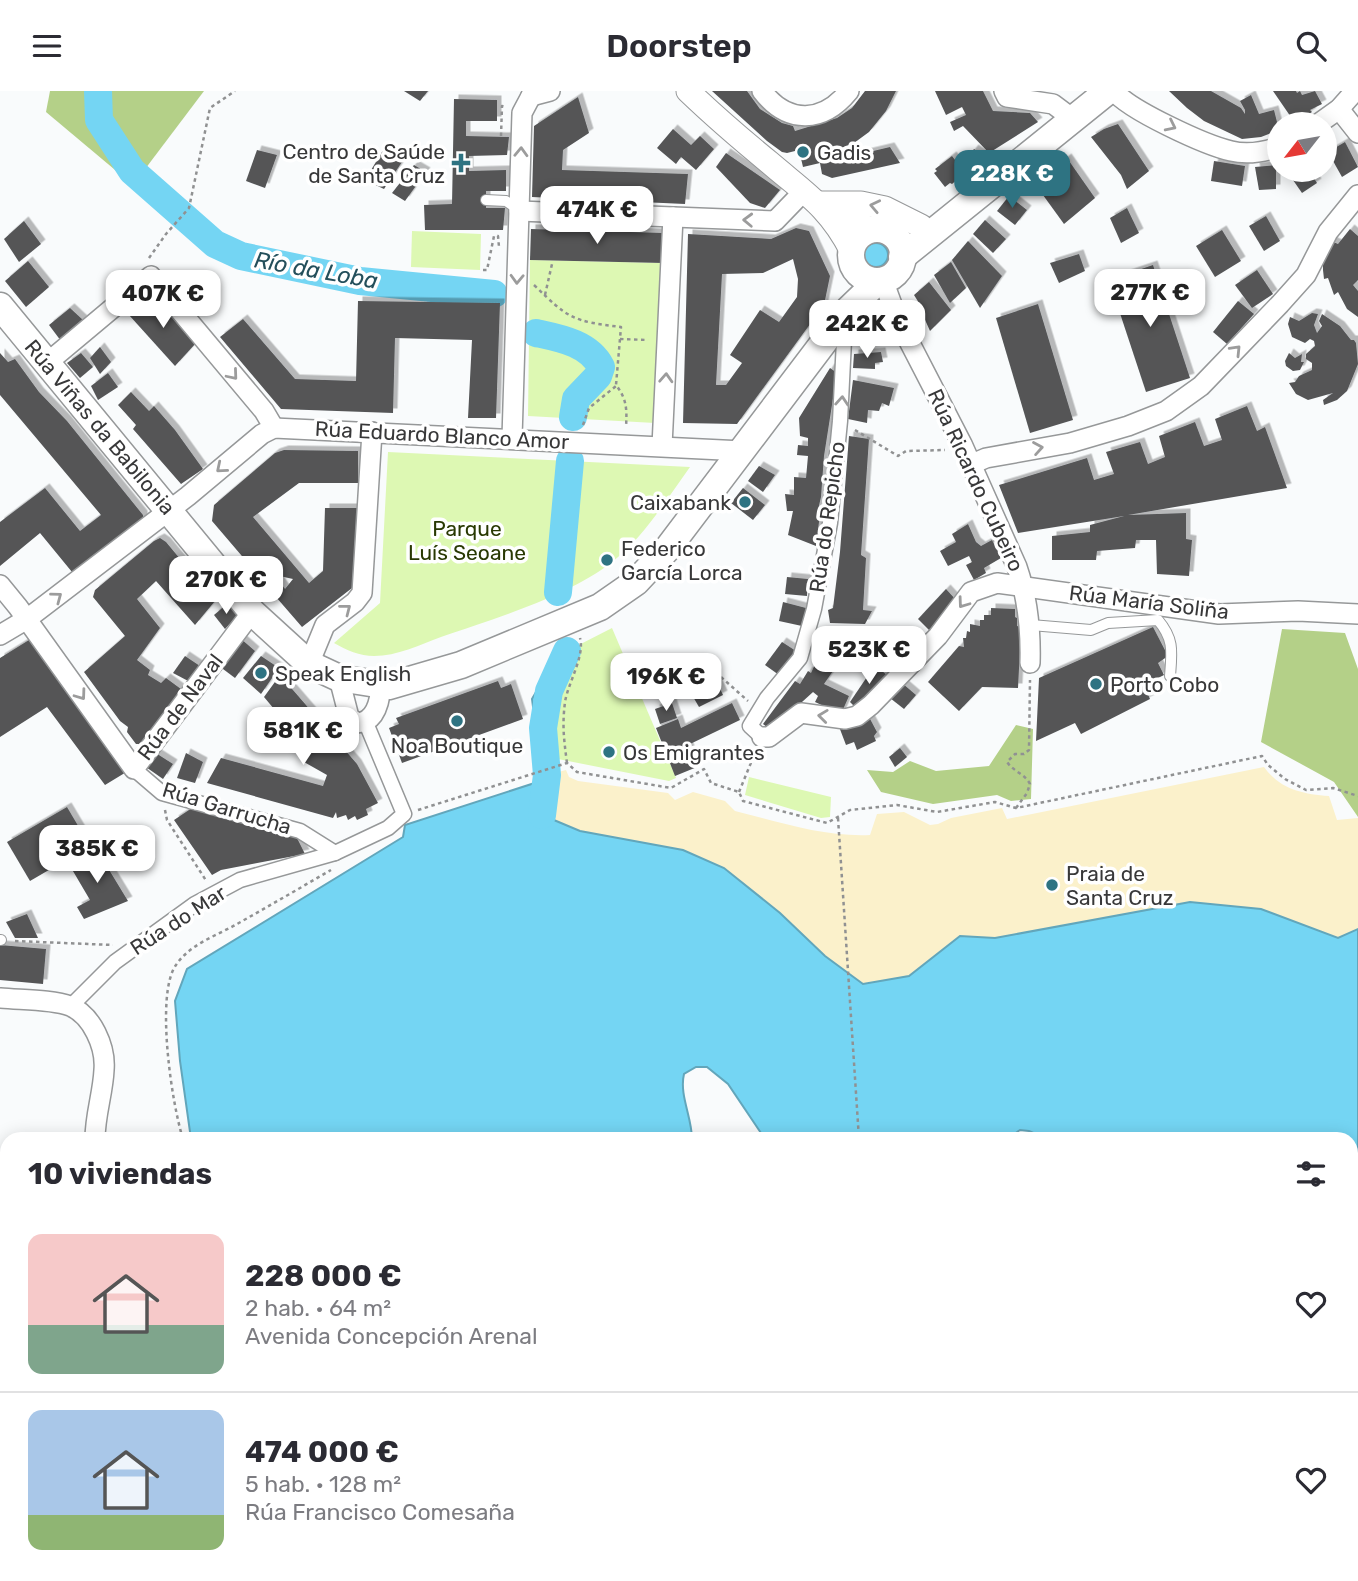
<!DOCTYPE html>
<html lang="es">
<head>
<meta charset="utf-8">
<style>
  :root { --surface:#fff; --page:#f7f7f7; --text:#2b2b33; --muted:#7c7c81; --line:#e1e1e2; --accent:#2e7382 }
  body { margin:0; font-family:Rubik,sans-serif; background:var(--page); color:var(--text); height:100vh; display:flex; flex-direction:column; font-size:26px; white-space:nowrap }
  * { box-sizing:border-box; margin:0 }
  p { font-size:23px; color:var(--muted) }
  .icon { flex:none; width:38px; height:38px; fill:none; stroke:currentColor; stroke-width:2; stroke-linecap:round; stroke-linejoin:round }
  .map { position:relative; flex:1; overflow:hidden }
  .side { position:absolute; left:0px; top:1041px; width:1358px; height:450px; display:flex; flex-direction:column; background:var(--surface); border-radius:21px 21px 0 0; box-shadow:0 4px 18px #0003 }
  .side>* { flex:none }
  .needle { width:46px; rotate:239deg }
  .controls { position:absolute; left:1267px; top:21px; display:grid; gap:14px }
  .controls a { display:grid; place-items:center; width:70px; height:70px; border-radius:50%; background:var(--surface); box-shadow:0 4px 18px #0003; font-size:35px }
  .price { position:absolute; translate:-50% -60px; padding:0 16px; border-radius:14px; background:#fff; color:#222; font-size:23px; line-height:46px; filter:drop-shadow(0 2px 4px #0008) }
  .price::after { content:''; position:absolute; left:50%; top:42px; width:21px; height:16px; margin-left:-10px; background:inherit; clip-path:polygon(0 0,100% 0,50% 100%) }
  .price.on { background:var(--accent); color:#fff }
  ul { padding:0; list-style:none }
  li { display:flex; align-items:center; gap:21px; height:175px; padding:0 28px }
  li+li { border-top:2px solid var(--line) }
  li span { display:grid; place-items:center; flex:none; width:196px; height:140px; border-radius:14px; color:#555 }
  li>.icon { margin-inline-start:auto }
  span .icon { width:84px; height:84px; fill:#fffc; stroke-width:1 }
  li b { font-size:30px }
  h2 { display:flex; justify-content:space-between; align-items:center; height:84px; padding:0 28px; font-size:30px }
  header { display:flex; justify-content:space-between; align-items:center; height:91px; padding:0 28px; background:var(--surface); font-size:32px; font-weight:600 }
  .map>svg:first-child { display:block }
</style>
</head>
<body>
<header><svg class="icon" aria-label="menu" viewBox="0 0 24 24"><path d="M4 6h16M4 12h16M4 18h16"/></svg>Doorstep<svg class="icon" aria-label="search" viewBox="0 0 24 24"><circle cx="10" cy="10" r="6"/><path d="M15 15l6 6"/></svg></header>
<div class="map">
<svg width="1358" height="1490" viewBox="0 0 1358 1490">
  <defs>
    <filter id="shadow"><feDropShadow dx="4.5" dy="-4.5" stdDeviation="0" flood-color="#0004"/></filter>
  </defs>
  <rect width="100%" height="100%" fill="#f9fbfc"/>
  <!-- green -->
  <g fill="#ddf8b3">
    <path d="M412,140L481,143L480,179L411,176Z"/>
    <path d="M530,169L663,172L655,332L528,325Z"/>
    <path d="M388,361L690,376C666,409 644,446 612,471C569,505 494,528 441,546C420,554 397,565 374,565C360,565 346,559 334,552L380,512Z"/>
    <path d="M612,537L676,687L669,690L558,668L549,649L567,570V560Z"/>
    <path d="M749,686L831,706L830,726L821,727L745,704Z"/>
  </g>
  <!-- forest -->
  <g fill="#b4d088">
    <path d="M50,0H204L133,94L46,21Z"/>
    <path d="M1282,538L1345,542L1358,578V726L1334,691L1261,651Z"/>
    <path d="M1016,634L1033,638L1031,708L1011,710L997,704L933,713L881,701L867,679L893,681L910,670L936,680L989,675Z"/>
  </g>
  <!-- sand -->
  <path fill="#fbf1cb" d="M1264,676C1280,698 1302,703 1329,705L1337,729L1358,727V838L1338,847L1261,818L994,847L961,845L909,885L863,893L825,865L780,822L683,759L580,740L545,725L551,683L566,679L569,686L578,690L668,702L675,709L693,701L725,710L735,720C780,731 824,746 870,744L877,723L904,721L930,734L938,733L951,727L1002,717L1007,728Z"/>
  <!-- water -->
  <g fill="#74d5f3" stroke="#62a6bb" stroke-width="2">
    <circle cx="876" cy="164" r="12"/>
    <path d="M567,560V570L549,649L537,647L532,608L557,565Z"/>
    <path d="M544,689L542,724L580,740L683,759L724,777L780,822L825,865L863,893L909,885L960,845L995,847L1190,811L1261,818L1338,847L1358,838V1490H927L924,1484H1351V1048H1047L1029,1040L1020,1039L1007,1048H765L728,993L707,976H696L684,983C679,1004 692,1026 692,1048H191L180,970L175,910L187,878L403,746L405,734Z"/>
    <path d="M0,1393L7,1395V1484H884L875,1490H0Z"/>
  </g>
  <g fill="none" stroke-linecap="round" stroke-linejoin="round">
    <!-- river -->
    <g stroke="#74d5f3" stroke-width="28">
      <path d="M98,0L99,29L132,80L215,153L241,165L360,190L494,203"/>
      <path d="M536,242C559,247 589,252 601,276L598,285L576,308L573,326"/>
      <path d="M558,501L570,370"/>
      <path d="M542,724L547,684L543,637L549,600L567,560"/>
    </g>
  </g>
  <!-- building -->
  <g fill="#545557" fill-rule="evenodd" filter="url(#shadow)">
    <path d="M404,0H428L420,10Z"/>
    <path d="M712,0H747L760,18L782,32L793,35L795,40L837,27L852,17L865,0H896L886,20L869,41L854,52L829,62L831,70L890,56L900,72L832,87L822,83L820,72L803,76L799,59L787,62L782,61L767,50Z"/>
    <path d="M935,0H983L993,20L1030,22L1038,31L989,62L963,35L954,40L950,31L966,24L962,16L946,24Z"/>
    <path d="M1169,0H1211L1241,17L1245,23V19L1240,10L1251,4L1259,23L1274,19L1279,39L1261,46L1242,48L1204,30L1187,17Z"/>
    <path d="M1273,0H1296L1297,2L1300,0L1302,4L1315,0L1322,13L1310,19L1312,21L1295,32Z"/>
    <path d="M578,6L589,42L563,59L562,79L688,83L685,113L532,106L534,35Z"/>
    <path d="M454,8L497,9V30H466V45L509,46L507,64L469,65V80L506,79V100H486V117H505L503,139H425L424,114L452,113Z"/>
    <path d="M1118,33L1149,80L1127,98L1121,84L1091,46L1104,38Z"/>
    <path d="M673,38L691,54L700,45L714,58L696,79L681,66L676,73L657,57Z"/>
    <path d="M1345,51L1358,76L1342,86L1328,61Z"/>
    <path d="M385,56L404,68L384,98L365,89Z"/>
    <path d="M974,58L990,69L983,83L981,82L977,87L961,75Z"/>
    <path d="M257,59L277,64L265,97L246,90Z"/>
    <path d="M726,62L780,99L765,117L750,112L716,76Z"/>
    <path d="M952,65L965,82L952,93L950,92L945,96L934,82L937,80L935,78Z"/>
    <path d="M1067,67L1095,107L1064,133L1035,93Z"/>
    <path d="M1214,70L1245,75L1242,95L1211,90Z"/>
    <path d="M414,74L426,81L405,110L392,102Z"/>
    <path d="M1276,74V98L1259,99L1255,76Z"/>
    <path d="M1286,79H1309L1317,92L1302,102Z"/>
    <path d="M1009,105L1027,119L1015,134L997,120Z"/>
    <path d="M1127,117L1139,142L1121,152L1110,127Z"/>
    <path d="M1266,125L1280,150L1264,160L1249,135Z"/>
    <path d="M985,129L1006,148L993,162L973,143Z"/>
    <path d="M24,130L41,153L19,171L4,148Z"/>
    <path d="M796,137L809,140L830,185L824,214L737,333L683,332L688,143L771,148ZM793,168L798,188L797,206L779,231L760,219L730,264L742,272L726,294H716L722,183L763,182Z"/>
    <path d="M531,138L664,142L663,172L530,169Z"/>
    <path d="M1350,138L1358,145V189L1353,194L1358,200V226L1347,218L1338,201L1334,204L1328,187L1324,188L1323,179V169L1331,150L1338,153Z"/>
    <path d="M1222,139L1241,170L1215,186L1196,155Z"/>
    <path d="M968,150L1002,185L980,217L952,169Z"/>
    <path d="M1079,163L1085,180L1059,192L1050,172Z"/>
    <path d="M28,170L49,196L26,216L5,190Z"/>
    <path d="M951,171L966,197L950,212L934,184Z"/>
    <path d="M1153,174L1190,287L1146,301L1109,189Z"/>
    <path d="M1257,179L1273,203L1252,217L1235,194Z"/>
    <path d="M929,191L951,219L930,240L922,222L924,220L914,204Z"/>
    <path d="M145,208L156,209L196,252L175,275L129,224Z"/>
    <path d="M358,210L500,212L496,327H468L472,249L395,247L393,322L281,318L220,246L243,228L295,288L356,290Z"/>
    <path d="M1238,210L1254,223L1227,253L1213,241Z"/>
    <path d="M1038,213L1073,329L1030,342L996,227Z"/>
    <path d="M70,217L83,229L61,250L49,234Z"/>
    <path d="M1312,222L1318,223L1314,234L1317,242L1322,235L1319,230L1322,223L1340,235L1351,249H1354L1356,252L1358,273L1347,300L1337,309L1324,314L1323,309L1333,302L1308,309L1296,303L1289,292L1295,291L1299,285L1312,279V272L1306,268V263L1315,255L1314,250L1310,248L1305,252L1292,246L1288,233L1290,226L1299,230Z"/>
    <path d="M100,256L111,271L100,283L90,267Z"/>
    <path d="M881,261L883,271L875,272V278L853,277L854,263Z"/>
    <path d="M0,262L8,271L15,268L39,301L67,330L143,424V429L78,481H72L40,442L0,475V431L45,397L80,440L101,424L0,304Z"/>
    <path d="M81,262L93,276L80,287L67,272Z"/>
    <path d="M1289,262L1295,267L1302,263L1301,271H1304L1300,279L1293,280L1286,275L1285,270Z"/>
    <path d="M830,277L837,282L824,365L821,406L817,423H820L816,455L788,444L793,420H787L785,403L794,404V386L806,387L808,365L797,364L798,354L808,355V347L800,345L799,327Z"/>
    <path d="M108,282L118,296L98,309L91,295Z"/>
    <path d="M853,289L894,297L889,315L882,312L879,320L868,319L867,332L848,328Z"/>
    <path d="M131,301L149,320L154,315L175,339L203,378L181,393L133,338L136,334L118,314Z"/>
    <path d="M1247,315L1257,340L1265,336L1287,397L1128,424L1186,422V448L1192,449L1189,485L1157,483L1156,449H1136L1135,457L1097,460L1096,469H1052V445L1090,441V434L1124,425L1018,442L999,394L1087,367L1094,389L1114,383L1106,361L1140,351L1148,373L1165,366L1159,345L1195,331L1204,355L1222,349L1215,328Z"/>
    <path d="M849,345L869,348L861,464L866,467L863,519L872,520L865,533L830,532L828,519L833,517L840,461Z"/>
    <path d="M284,359L358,360V392H299L253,426L309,492L323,480L325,417H357L352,497L302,536L276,506L268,511L257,499L265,492L212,430L214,414L275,362ZM275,484L293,488L285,498Z"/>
    <path d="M759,375L775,384L763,401L748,390Z"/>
    <path d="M743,397L765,414L753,429L731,412Z"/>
    <path d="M968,433L976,451L981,455L992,449L1001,467L984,477L986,482L974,489L966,474L972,471L969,465L948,475L940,460L956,451L952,443Z"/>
    <path d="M160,447L166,451L215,510L195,534L156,490L137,508L160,537L137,569L150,579L148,584L161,592L166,587L185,601L147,653H136L127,641L128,636L120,630L84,581L125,545L93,506L95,499L154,450Z"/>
    <path d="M787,486L808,488L807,505L785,503Z"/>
    <path d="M946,498L957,510L931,541L918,528Z"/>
    <path d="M783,511L806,517L802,535L779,530Z"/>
    <path d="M227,513L238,524L225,538L214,524Z"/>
    <path d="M991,517L1015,518V526L1017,527V535L1021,536L1024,558H1020L1018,597L982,596L959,620L928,591L959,555L964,556L963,547H966L967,540L970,541V533L980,535V529H984V524H991Z"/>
    <path d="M1153,536L1168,565L1158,572L1164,584L1144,594L1150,608L1081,643L1075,632L1036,650L1039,587Z"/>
    <path d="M240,547L255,560L235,587L219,575Z"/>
    <path d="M29,549L128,680L105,694L47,616L0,646V567Z"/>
    <path d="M782,551L796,560L779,584L765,574Z"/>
    <path d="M185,565L203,577L192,592L173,582Z"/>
    <path d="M261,565L279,577L261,603L243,587Z"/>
    <path d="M818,567L835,577L824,593L849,605L841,623L815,611L818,605L813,601L771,639L763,633L795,590L800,593L808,580L811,582Z"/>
    <path d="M875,574L888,585L857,618L850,611Z"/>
    <path d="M280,584L357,673L378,712L366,718L368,724L357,729L355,725L348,729L346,724L337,727L336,721L333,727L207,692L221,667L323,695L327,684L304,671L310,661L264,606Z"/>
    <path d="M498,590L501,597L511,593L523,628L402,672L389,637L399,633L396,627Z"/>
    <path d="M717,591L723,604L699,616L692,604Z"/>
    <path d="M902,592L916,604L904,618L890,607Z"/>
    <path d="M672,612L677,627L660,633L655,618Z"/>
    <path d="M732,612L740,629L688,654L697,676L675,685L656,637L678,628L681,637Z"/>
    <path d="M869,626L877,641L874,645L876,650L857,659L854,651L846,654L838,633Z"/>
    <path d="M900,657L907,666L895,676L889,666Z"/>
    <path d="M151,659L173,673L163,688L143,674Z"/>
    <path d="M186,662L203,671L195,692L177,687Z"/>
    <path d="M67,716L90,755L30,790L7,751Z"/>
    <path d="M192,717L297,747L305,763L221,779L212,784L174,729Z"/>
    <path d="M97,759L128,810L84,828L77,816L90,809L70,775Z"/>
    <path d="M27,823L38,847H15L6,831Z"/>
    <path d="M0,854L46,858L43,893L0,889Z"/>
  </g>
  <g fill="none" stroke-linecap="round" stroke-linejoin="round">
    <!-- service casing -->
    <g stroke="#969899" stroke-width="12">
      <g id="service">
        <path d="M486,109L506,110L519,119"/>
        <path d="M1031,534L1091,539L1108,532L1158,529C1174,548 1172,560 1170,585"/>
        <path d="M0,849H1"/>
      </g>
    </g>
    <!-- pedestrian casing -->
    <g stroke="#969899" stroke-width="17">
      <g id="pedestrian">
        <path d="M762,646L750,635L767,607L800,567L814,518L830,432L840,330L845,229"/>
        <path d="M134,678L162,702L300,740L335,762"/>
        <path d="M71,915L115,871L195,813L240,789L335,762L388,737L404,723L366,632"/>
      </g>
    </g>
    <!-- minor casing -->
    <g stroke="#969899" stroke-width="22">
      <g id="minor">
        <path d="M762,0C788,34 823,32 849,0"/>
        <path d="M1004,0L1007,6L1053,13L1073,28"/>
        <path d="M1114,0C1129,19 1205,54 1231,60C1247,64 1264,61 1279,56"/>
        <path d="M531,5L550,0"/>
        <path d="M1339,18L1358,42"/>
        <path d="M1318,33L1339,18L1355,0"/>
        <path d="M519,120L775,130L804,100"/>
        <path d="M883,189L897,227L962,353L1017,476C1028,508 1031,538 1030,572"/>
        <path d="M47,272L151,185L264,320L274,337"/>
        <path d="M512,347L522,22L531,5"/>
        <path d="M662,355L673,126"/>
        <path d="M972,373L986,367L1070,352L1128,335L1166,320L1201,295L1280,213L1306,184L1328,141L1358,104"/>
        <path d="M0,494L18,516L134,678L252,521"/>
        <path d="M0,544L27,528L188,405L262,343L274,337L743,360"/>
        <path d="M309,573L325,534L355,511L362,502L372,341"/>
        <path d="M339,587L349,626L357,632C376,631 380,610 381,594"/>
        <path d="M762,646H769L801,622L845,628L857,625L871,614L938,545L971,501L997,492L1219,523L1298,520L1358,523"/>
        <path d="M0,907C20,909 52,908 70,915C92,924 106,956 104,979C103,1002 95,1024 95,1048"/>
        <path d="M0,1205L7,1204"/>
      </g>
    </g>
    <!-- tertiary casing -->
    <g stroke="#969899" stroke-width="25">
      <g id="tertiary">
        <path d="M688,0C714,25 742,49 770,72C805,102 829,116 851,159"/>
        <path d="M819,112H861L885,117L921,135"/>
        <path d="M825,113L871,139"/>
      </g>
    </g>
    <!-- secondary casing -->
    <g stroke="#969899" stroke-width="29">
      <g id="secondary">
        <circle cx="877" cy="164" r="26"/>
        <path d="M902,166L1108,0"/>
        <path d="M0,215L252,521L309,573L339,587L389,595L461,574L600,516L636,491L668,457L849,218L878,190"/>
      </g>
    </g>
    <!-- path -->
    <g stroke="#909192" stroke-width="2.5" stroke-dasharray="3.5 3.5" stroke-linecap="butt">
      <path d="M501,45L502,15L506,16"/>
      <path d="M149,167L166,143L189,117L210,17L235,0"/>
      <path d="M483,179H487L494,145H498L499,156"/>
      <path d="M534,194C569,228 572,230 621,236L616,294C627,308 627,319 626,336"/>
      <path d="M545,204L552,173"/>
      <path d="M620,248L648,249"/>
      <path d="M583,334L589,317L616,295"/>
      <path d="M855,339L898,365L906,360L945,359"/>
      <path d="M721,586L748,610"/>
      <path d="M567,672C564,649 562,635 565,611C568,592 585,565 580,547"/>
      <path d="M739,701L755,662"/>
      <path d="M1016,717L1027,702L1030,693C1025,683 1014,681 1007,671L1015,663H1024L1029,659L1030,589"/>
      <path d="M165,719L167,729L207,791"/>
      <path d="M418,719L567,672L577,681L671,697L704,678L711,692L739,701L743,710L827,732L850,719L897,714L937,721L995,711L1016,717L1262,665L1268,674L1285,688L1306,699L1333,697L1358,705"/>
      <path d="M838,727L859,1048"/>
      <path d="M15,850L113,854"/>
      <path d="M183,1048C172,1014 155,903 176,874C190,853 216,845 237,833C269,815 300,797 331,779"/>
    </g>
    <!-- service -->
    <use href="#service" stroke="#fff" stroke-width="10"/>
    <!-- pedestrian -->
    <use href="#pedestrian" stroke="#fff" stroke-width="14"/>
    <!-- minor -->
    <use href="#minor" stroke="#fff" stroke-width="19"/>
    <!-- tertiary -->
    <use href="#tertiary" stroke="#fff" stroke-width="23"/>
    <!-- secondary -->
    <use href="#secondary" stroke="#fff" stroke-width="26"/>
  </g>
  <!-- one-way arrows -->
  <defs><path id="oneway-chevron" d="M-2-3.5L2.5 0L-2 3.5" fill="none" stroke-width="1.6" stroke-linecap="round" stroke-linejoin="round" transform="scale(1.75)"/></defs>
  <g stroke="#9c9c9c">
    <use href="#oneway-chevron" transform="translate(1171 35) rotate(26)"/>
    <use href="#oneway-chevron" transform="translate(521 61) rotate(-88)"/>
    <use href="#oneway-chevron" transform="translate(875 115) rotate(-168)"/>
    <use href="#oneway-chevron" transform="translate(748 129) rotate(-178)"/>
    <use href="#oneway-chevron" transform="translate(517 188) rotate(92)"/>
    <use href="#oneway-chevron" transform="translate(1236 259) rotate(-46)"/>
    <use href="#oneway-chevron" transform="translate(233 284) rotate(50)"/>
    <use href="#oneway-chevron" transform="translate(666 287) rotate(-87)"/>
    <use href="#oneway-chevron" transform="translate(842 310) rotate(-86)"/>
    <use href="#oneway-chevron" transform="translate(1038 357) rotate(-10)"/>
    <use href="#oneway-chevron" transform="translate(221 377) rotate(140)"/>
    <use href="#oneway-chevron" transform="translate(57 506) rotate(-37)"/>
    <use href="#oneway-chevron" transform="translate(963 512) rotate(126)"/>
    <use href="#oneway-chevron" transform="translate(346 518) rotate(-38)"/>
    <use href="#oneway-chevron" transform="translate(81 604) rotate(54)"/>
    <use href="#oneway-chevron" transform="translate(823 625) rotate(-173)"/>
  </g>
  <!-- markers -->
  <g fill="#2e7382" stroke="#fff" stroke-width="2.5">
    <circle cx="803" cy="61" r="7"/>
    <path d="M457.5 61.5h7v7h7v7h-7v7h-7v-7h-7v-7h7z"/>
    <circle cx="745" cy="411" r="7"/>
    <circle cx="607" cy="469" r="7"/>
    <circle cx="261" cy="582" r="7"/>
    <circle cx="1096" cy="593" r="7"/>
    <circle cx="457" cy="630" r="7"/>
    <circle cx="609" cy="661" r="7"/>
    <circle cx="1052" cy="794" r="7"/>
  </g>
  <g text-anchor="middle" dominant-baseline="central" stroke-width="7" stroke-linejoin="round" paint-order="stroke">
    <!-- poi labels -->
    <g font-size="21" fill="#383839" stroke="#fff" text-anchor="start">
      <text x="445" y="60" text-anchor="end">Centro de Saúde<tspan x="445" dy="24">de Santa Cruz</tspan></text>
      <text x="817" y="61">Gadis</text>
      <text x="731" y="411" text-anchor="end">Caixabank</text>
      <text x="621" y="457">Federico<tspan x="621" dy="24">García Lorca</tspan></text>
      <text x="275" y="582">Speak English</text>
      <text x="1110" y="593">Porto Cobo</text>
      <text x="457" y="654" text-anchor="middle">Noa Boutique</text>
      <text x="623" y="661">Os Emigrantes</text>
      <text x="1066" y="782">Praia de<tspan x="1066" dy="24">Santa Cruz</tspan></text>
    </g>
    <!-- street labels -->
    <g font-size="21" fill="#383839" stroke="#fff">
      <text transform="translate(100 336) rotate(50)">Rúa Viñas da Babilonia</text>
      <text transform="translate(442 344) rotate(3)">Rúa Eduardo Blanco Amor</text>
      <text transform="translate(976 389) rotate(65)">Rúa Ricardo Cubeiro</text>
      <text transform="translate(827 426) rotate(-82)">Rúa do Repicho</text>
      <text transform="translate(1149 511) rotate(7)">Rúa María Soliña</text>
      <text transform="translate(180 616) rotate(-53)">Rúa de Naval</text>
      <text transform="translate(227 717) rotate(17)">Rúa Garrucha</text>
      <text transform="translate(178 829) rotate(-33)">Rúa do Mar</text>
    </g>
    <!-- park labels -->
    <g font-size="21" fill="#293903" stroke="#fff">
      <text x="467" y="437">Parque<tspan x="467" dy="24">Luís Seoane</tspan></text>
    </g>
    <!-- water labels -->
    <g font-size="23" font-style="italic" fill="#244f5b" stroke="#fff">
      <text transform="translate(316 179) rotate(10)">Río da Loba</text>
    </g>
  </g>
</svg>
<div class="controls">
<a><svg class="needle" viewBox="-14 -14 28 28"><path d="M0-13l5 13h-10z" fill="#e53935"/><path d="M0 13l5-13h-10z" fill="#7c7c81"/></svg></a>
</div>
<b class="price on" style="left:1012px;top:119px">228K €</b>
<b class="price" style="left:597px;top:155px">474K €</b>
<b class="price" style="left:1150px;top:238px">277K €</b>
<b class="price" style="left:163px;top:239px">407K €</b>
<b class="price" style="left:867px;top:269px">242K €</b>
<b class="price" style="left:226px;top:525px">270K €</b>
<b class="price" style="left:869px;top:595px">523K €</b>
<b class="price" style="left:666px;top:622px">196K €</b>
<b class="price" style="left:303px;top:676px">581K €</b>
<b class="price" style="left:97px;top:794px">385K €</b>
<section class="side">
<h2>10 viviendas<svg class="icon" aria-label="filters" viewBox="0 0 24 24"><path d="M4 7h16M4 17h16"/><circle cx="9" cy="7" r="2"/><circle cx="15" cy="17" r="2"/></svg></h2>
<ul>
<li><span style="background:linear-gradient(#f6c9c9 65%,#7fa58c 0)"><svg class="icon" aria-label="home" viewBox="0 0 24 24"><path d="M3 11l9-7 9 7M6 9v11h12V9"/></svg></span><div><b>228 000 €</b><p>2 hab. · 64 m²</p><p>Avenida Concepción Arenal</p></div><svg class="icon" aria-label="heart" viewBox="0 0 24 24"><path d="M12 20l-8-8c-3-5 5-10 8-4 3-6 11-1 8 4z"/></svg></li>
<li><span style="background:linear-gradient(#a9c7e8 75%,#8fb573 0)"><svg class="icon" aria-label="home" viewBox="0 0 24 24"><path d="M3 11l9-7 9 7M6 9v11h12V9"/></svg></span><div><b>474 000 €</b><p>5 hab. · 128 m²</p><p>Rúa Francisco Comesaña</p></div><svg class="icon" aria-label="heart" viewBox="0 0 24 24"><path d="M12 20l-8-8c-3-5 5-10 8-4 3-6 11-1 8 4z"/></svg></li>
</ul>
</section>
</div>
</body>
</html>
